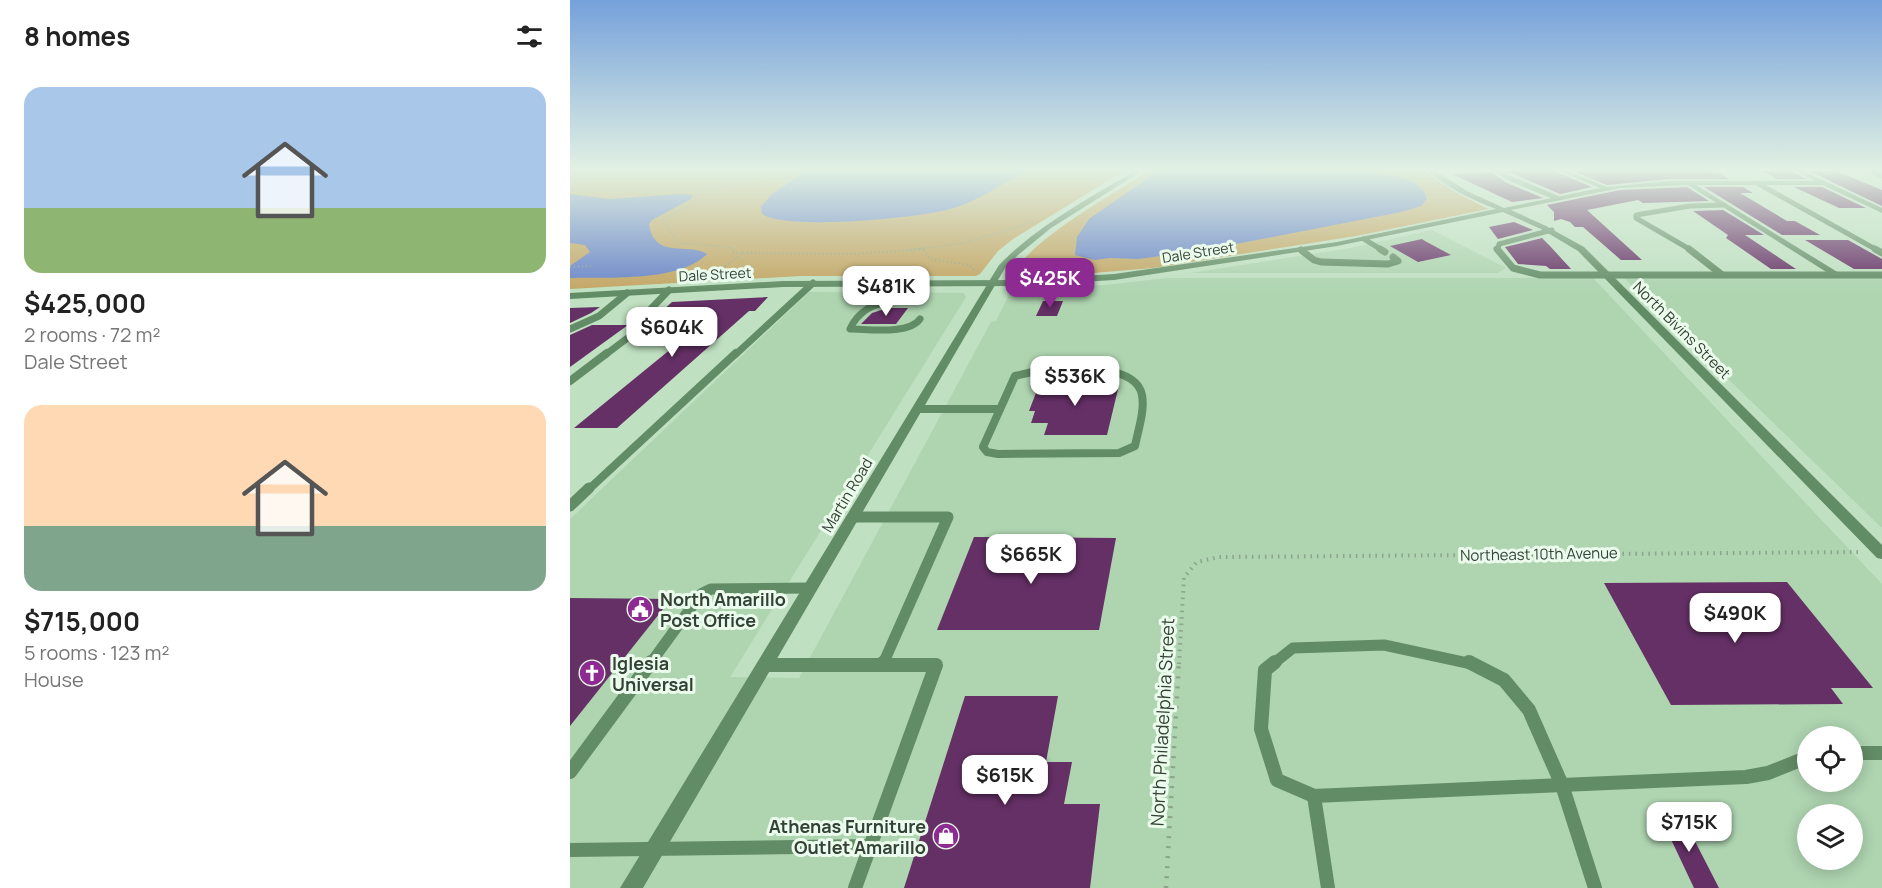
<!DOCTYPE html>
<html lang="en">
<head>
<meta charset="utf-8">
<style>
  :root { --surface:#fff; --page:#f2f2f2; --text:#222; --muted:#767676; --accent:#8e2b92 }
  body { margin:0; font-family:Manrope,sans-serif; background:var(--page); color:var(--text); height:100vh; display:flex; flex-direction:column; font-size:22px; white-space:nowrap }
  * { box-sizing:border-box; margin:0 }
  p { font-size:20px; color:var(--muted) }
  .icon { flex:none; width:33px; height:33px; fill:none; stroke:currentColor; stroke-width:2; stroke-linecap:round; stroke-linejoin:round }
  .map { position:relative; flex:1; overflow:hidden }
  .panel { display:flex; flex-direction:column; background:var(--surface); width:570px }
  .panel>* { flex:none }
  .controls { position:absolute; left:1227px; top:726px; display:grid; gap:12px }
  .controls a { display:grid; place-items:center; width:66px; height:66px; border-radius:50%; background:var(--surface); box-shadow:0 3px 15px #0003; font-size:30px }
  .price { position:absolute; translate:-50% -51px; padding:0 14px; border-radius:12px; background:#fff; color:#222; font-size:20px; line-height:39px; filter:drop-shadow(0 2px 3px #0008) }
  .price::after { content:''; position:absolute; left:50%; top:36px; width:18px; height:14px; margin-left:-9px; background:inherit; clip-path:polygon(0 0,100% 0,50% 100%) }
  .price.on { background:var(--accent); color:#fff }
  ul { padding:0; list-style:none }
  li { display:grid; align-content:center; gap:12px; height:318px; padding:0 24px }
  li span { display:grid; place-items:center; height:186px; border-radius:18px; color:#555 }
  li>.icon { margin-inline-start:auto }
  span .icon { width:108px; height:108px; fill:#fffc; stroke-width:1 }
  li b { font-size:26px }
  h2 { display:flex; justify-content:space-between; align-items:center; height:72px; padding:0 24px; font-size:26px }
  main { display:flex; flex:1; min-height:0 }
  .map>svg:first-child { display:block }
</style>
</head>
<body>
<main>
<section class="panel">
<h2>8 homes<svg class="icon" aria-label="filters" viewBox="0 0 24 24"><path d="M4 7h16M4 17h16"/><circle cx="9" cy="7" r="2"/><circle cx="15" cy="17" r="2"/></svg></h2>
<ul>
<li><span style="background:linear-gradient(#a9c7e8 65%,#8fb573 0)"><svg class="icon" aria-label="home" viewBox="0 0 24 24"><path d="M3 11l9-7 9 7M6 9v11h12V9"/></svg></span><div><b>$425,000</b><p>2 rooms · 72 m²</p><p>Dale Street</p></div></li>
<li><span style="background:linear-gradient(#ffd9b3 65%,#7fa58c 0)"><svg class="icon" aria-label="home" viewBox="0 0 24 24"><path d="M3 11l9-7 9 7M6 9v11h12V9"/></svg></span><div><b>$715,000</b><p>5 rooms · 123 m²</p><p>House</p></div></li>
</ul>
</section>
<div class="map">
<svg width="1312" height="888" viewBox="0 0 1312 888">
  <rect width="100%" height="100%" fill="#bfe0c1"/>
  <!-- built -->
  <g fill="#aed4b0" fill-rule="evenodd">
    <path d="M862,230L936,268L928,273H621L780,248Z"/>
    <path d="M597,278H1023L1312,584V888H0V519L239,292L394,293L396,297L373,334L160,677L229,678L421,322L426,321L442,289L535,285ZM1238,736H1282V782H1238ZM1238,814H1282V860H1238Z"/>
    <path d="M1054,278H1312V527H1311Z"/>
  </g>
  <!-- green -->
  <g fill="#c3a563">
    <path d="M0,169H557L443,239L428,251L410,274L406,276H231L0,289Z"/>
    <path d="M582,169H851L885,192L918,209L786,236L583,268L488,276L444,275C454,243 551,189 582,169Z"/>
  </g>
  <!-- water -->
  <g fill="#6984c8">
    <path d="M238,169H460C436,181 413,198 387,207C357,218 216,231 192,214L191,207L201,195Z"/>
    <path d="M591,169H778L832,177L845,183L854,191L857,199L851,206L831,212L630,251L568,259L540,258L525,260L505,255L507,237L519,219Z"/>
    <path d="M0,194L40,199L110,194L123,195L121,199L82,220L79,224C84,260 118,242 137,254C110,282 38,277 0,278V266L20,252L15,245L0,243Z"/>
  </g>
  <!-- building -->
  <g fill="#653066">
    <path d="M950,170L984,171L1022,187L990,194L937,171Z"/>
    <path d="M1023,170L1148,172L1159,179H1099L1037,185L1003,171Z"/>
    <path d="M1192,171H1221L1236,179H1207Z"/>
    <path d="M1239,171H1266L1312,190V206Z"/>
    <path d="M921,172L937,183L973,198L942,202L882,174Z"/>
    <path d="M1117,187L1139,201L1073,203L1068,200L1017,210L1072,260H1051L1013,227H1005L1000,222L991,219L984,221V212L977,205L1050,190Z"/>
    <path d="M1134,187H1173L1183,193H1170L1217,221H1225L1250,235H1212Z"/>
    <path d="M1224,187H1252L1296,208H1269Z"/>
    <path d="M1153,210L1194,235H1175L1226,269H1201L1156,238L1158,235L1123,211Z"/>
    <path d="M944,222L963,230L928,239L919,227Z"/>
    <path d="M972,238L980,246L1001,269H980L976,266L948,264L935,247Z"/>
    <path d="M852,239L855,241L881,255L848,262L820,246Z"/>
    <path d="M1235,240H1278L1312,259V269H1284Z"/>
    <path d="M198,297L185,311H179L47,428H4L145,313L87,316L102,302Z"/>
    <path d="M473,301H493L487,316H466Z"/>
    <path d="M30,307L21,313L0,323V308Z"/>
    <path d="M318,308H338L326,324H291L302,313Z"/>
    <path d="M22,325H58L0,367V335Z"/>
    <path d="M506,376H531L529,385H549L537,435H474L478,423H461L465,411H459L469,385H503Z"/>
    <path d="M404,537L546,538L529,630H367Z"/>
    <path d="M1217,582L1303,688H1261L1273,704L1101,705L1034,583Z"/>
    <path d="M0,598L101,599L0,726Z"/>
    <path d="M395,696H488L476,762H502L494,804H530L520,888H334Z"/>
    <path d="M1090,816H1112L1149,888H1124Z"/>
  </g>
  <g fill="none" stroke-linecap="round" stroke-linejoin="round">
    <!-- path-far3 -->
    <g stroke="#8ba48c" stroke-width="1.5" stroke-dasharray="1 2" stroke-linecap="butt">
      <path d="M0,182L30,169"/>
      <path d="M0,191H137"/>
      <path d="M66,202L79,192"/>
      <path d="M164,250L159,247L108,243L93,220L180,169"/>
      <path d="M339,250L393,243L464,222"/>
    </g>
    <!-- path-far2 -->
    <g stroke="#8ba48c" stroke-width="2" stroke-dasharray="1 3" stroke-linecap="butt">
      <path d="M354,250L360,259L400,265L406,272"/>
      <path d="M173,253L284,254L354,249"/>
      <path d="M0,267L23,266"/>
      <path d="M142,276L173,253H162L165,249"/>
    </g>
    <!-- path-far1 -->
    <path stroke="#8ba48c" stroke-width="4" stroke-dasharray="1.5 5" stroke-linecap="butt" d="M609,664L614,577L627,562L649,557L1289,552"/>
    <!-- path -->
    <path stroke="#8ba48c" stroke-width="4.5" stroke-dasharray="2 8" stroke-linecap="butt" d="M596,888L609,662"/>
    <!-- service-far4 -->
    <g stroke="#628c65" stroke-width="5">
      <path d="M925,169L939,178L987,198"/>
      <path d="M1295,169L1312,176"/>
      <path d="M1187,183L1307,250"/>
      <path d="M794,239L812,250"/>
      <path d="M928,250L929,244L982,230"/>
      <path d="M1121,250L1066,218V215L1120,206L1154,205"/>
    </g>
    <!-- service-far3 -->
    <g stroke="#628c65" stroke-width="7">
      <path d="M810,249L815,252"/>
      <path d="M927,249L943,268L970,275H1312"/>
      <path d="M1119,249L1151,274"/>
      <path d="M1305,249L1312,253"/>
      <path d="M731,250L744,260L751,262L818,264L828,261L823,257"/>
      <path d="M327,301C306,302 289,309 280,329C298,329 339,335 350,319"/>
      <path d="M0,329L29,316L57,293"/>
      <path d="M35,355L76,324L77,313L99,290"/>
      <path d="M165,355L243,283"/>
    </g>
    <!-- service-far2 -->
    <g stroke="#628c65" stroke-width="8">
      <path d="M475,369C500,368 566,363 572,395C575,411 568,430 565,446L549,453L428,454L417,452L413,447L445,376Z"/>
      <path d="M0,381L37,353"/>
      <path d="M348,409H430"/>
      <path d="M18,490L166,353"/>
    </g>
    <!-- service-far1 -->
    <g stroke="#628c65" stroke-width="11">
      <path d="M0,506L19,488"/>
      <path d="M283,517H378L313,664"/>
      <path d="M80,664L131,594L141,589L240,588"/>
      <path d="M703,664L723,648L814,645L902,664"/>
    </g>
    <!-- service -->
    <g stroke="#628c65" stroke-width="14">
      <path d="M705,662L695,670L691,729L707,780L744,796L992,785"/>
      <path d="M899,662L934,680L959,710L992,785"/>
      <path d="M195,665H366L285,888"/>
      <path d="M313,665L314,662"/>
      <path d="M1282,753H1312"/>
      <path d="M0,772L81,662"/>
      <path d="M992,785L1025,888"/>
      <path d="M992,785L1176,777L1198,773L1238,757"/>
      <path d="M744,796L758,888"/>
      <path d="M0,850L301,846"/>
    </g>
    <!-- minor -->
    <path fill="#628c65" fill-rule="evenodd" d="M856,169H862L897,191L934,208L1030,188L985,169H993L1037,187L1099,181H1245L1222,169H1229L1312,208V213L1310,212L1253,185H1126L1269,273L1270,275L1266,278L1118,185L1050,188L941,210L976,226L1014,247L1312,545V559L1307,558L1008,251L971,229L933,212L767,246L544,280L442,286L213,287L0,299V293L213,281L442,280L544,274L767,242L926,209C901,199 876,188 856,169Z"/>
    <!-- tertiary -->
    <path fill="#628c65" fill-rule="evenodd" d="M568,169H575L481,228L448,255L435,268L73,888H50L429,265C469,224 520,198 568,169Z"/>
  </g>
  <!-- sky -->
  <linearGradient id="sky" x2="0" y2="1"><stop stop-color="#75a1db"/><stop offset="0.58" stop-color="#e2f1e3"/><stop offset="1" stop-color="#e2f1e3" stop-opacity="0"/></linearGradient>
  <rect width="1312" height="293" fill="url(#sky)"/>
  <!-- icons -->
  <defs>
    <g id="civic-disc" transform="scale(1.35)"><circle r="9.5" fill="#8e2b92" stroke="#ebfcec"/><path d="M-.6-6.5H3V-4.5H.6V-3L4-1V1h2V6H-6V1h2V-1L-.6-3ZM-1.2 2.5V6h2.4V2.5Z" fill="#fff"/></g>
    <g id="church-disc" transform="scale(1.35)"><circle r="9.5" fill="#8e2b92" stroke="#ebfcec"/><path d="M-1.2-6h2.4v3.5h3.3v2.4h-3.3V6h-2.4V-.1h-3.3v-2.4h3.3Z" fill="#fff"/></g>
    <g id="shop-disc" transform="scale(1.35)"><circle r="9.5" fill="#8e2b92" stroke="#ebfcec"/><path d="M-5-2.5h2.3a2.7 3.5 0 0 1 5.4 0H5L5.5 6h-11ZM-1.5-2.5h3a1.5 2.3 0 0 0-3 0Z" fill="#fff"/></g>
  </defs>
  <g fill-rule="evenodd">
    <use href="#civic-disc" x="70" y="609"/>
    <use href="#church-disc" x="22" y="673"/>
    <use href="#shop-disc" x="376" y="836"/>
  </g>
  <g text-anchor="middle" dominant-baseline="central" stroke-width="6" stroke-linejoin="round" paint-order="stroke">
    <!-- far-street labels -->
    <g font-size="14" fill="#344135" stroke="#ebfcec">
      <text transform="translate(628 252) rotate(-9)">Dale Street</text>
      <text transform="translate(145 274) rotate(-3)">Dale Street</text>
    </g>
    <!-- street labels -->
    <g font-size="15" fill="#344135" stroke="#ebfcec">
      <text transform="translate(1112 330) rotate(45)">North Bivins Street</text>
      <text transform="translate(277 495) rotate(-59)">Martin Road</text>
      <text transform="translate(969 554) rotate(-1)">Northeast 10th Avenue</text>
    </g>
    <!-- near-poi labels -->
    <g font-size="18" font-weight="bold" fill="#344135" stroke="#ebfcec" text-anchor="start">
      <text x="90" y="599">North Amarillo<tspan x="90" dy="21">Post Office</tspan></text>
      <text x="42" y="663">Iglesia<tspan x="42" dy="21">Universal</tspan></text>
      <text x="356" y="826" text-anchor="end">Athenas Furniture<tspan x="356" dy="21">Outlet Amarillo</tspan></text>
    </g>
    <!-- near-street labels -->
    <g font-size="18" fill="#344135" stroke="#ebfcec">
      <text transform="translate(592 722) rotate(-87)">North Philadelphia Street</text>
    </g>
  </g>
</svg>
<div class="controls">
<a><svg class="icon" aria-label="locate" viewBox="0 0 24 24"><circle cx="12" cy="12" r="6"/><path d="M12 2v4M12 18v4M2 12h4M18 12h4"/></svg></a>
<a><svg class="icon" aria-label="layers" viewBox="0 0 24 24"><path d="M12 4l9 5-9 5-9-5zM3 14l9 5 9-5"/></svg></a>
</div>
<b class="price on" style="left:480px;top:309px">$425K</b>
<b class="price" style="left:316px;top:317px">$481K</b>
<b class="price" style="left:102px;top:358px">$604K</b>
<b class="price" style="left:505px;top:407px">$536K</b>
<b class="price" style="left:461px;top:585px">$665K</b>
<b class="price" style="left:1165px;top:644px">$490K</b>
<b class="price" style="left:435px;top:806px">$615K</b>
<b class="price" style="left:1119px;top:853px">$715K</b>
</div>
</main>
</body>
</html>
